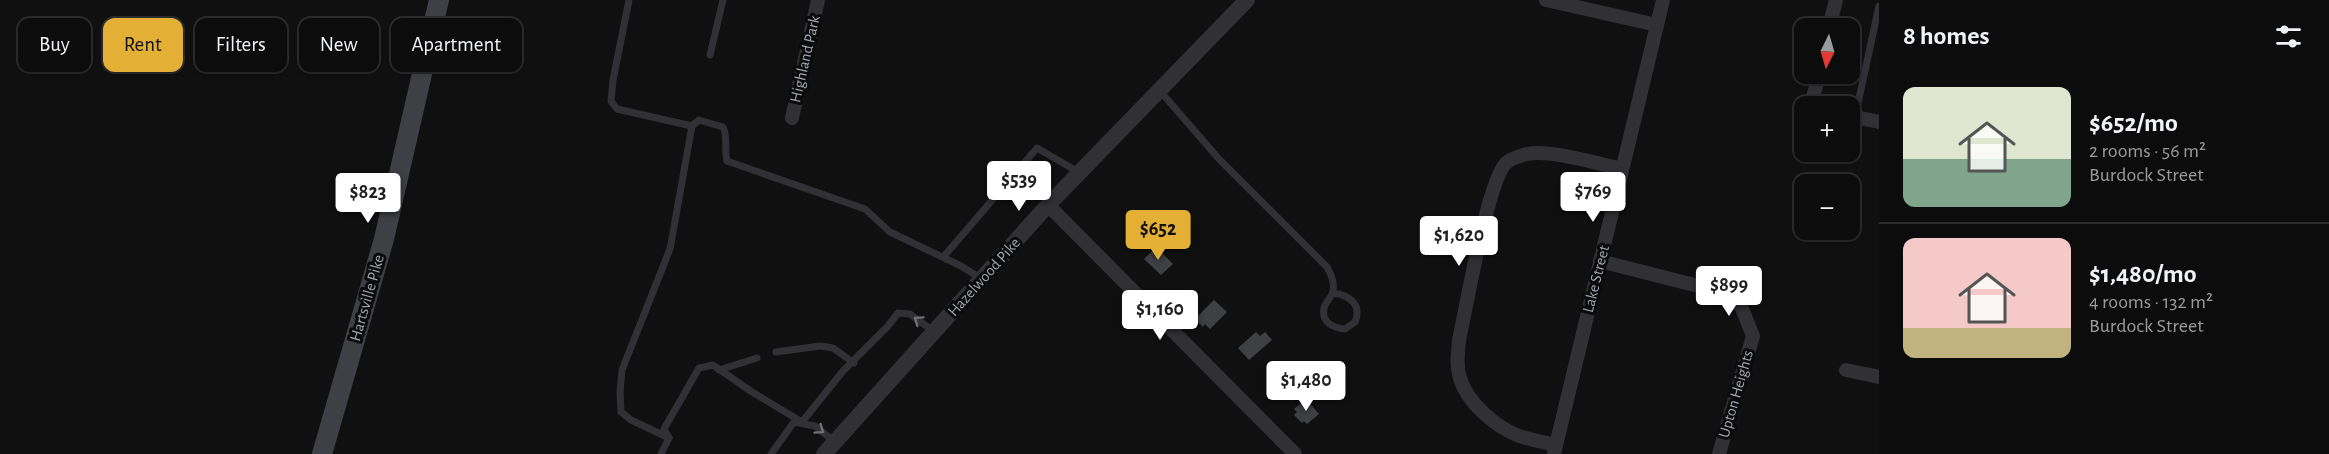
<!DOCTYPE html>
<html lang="en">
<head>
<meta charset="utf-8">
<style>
  :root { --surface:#0c0c0d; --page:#151516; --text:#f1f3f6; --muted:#9a9b9d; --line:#2c2c2e; --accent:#e4af35 }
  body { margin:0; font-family:"Alegreya Sans",sans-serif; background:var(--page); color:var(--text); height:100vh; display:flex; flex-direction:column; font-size:22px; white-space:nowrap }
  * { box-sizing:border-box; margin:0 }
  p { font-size:20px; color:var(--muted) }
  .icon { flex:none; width:33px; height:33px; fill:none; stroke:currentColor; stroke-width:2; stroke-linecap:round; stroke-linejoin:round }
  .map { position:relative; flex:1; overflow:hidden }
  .sheet { display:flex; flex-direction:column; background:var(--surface); width:450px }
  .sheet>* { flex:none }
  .banner { position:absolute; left:18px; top:18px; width:570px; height:54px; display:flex; gap:12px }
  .needle { width:39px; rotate:185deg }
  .controls { position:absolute; left:1794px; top:18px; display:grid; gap:12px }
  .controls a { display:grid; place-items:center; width:66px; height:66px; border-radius:12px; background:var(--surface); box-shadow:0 2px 4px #0004,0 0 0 2px var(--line); font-size:30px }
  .price { position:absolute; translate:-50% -51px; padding:0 14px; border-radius:6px; background:#fff; color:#222; font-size:20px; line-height:39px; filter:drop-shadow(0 2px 3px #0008) }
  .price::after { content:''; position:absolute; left:50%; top:36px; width:18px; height:14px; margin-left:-9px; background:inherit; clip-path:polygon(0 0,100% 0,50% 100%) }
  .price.on { background:var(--accent); color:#111 }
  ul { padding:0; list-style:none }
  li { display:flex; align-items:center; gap:18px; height:150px; padding:0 24px }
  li+li { border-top:2px solid var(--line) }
  li span { display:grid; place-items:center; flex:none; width:168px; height:120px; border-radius:12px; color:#555 }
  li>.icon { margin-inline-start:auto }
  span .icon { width:72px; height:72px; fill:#fffc; stroke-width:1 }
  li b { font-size:26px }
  h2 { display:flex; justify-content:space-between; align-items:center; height:72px; padding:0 24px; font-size:26px }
  .pill { padding:0 21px; border-radius:12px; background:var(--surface); box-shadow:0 2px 4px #0004,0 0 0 2px var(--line); font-size:21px; line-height:54px }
  .pill.on { background:var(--accent); color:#111 }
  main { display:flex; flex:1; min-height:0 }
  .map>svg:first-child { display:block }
</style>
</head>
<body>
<main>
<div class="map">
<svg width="1879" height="454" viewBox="0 0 1879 454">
  <rect width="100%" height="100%" fill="#101011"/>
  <!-- building -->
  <g fill="#3f4044">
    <path d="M1156,247L1173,264L1161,275L1144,259Z"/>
    <path d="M1214,300L1227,312L1210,329L1205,324L1203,327L1195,319Z"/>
    <path d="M1256,332L1260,336L1265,332L1272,340L1249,360L1238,348Z"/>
    <path d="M1306,399L1319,414L1307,424L1304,421L1302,423L1294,415L1297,412L1294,409Z"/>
  </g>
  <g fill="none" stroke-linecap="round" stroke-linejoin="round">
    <!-- service -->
    <g stroke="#313135" stroke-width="7">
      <path d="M629,0L613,80L611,101L617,109L692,126"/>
      <path d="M710,55L723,0"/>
      <path d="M1160,91L1219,159L1327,267C1331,274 1335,282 1333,291C1332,297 1326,301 1324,308C1321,322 1333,328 1345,329L1355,322C1362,305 1350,295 1333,293"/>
      <path d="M1855,117L1879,6"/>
      <path d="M946,259L945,255L1037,148L1080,173"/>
      <path d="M776,352L820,346L833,348L854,363"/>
      <path d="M719,370L757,358"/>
      <path d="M802,422L843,371L888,326L898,313L910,314L933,331"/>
      <path d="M669,438L631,420L621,412L620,392L622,370L670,249L692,126L699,120L723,127C728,135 724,150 727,161L865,209L890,232L961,266L982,279"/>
      <path d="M661,454L669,438L664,429L699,368L713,365L752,392L802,422"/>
      <path d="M771,454L794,422L815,426L835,442"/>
    </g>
    <!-- minor -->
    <g stroke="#313135" stroke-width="14">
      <path d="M1546,0L1657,25"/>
      <path d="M1829,28L1836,0"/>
      <path d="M1811,106L1819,74"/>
      <path d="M1850,116L1879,122"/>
      <path d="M792,118L818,0"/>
      <path d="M1048,205L1295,454"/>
      <path d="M1600,261L1718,291L1741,306L1753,336L1719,454"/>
      <path d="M1846,370L1879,377"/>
      <path d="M1556,445C1544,442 1530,440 1519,436C1496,427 1467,403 1460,378C1456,365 1458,353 1459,340C1466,309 1488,180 1506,163C1511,158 1520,156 1527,154C1550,149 1598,164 1622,169"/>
      <path d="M1554,454L1663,0"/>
    </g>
    <!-- tertiary -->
    <path stroke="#313135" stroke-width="16" d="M824,454L1048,205L1247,0"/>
    <!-- secondary -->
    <path stroke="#3f4045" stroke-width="20" d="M322,454L384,239L439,0"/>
  </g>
  <!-- one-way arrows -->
  <defs><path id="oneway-chevron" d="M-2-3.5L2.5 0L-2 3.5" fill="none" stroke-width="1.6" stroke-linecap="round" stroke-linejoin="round" transform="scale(1.5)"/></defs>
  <g stroke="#6f7179">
    <use href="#oneway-chevron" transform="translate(918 320) rotate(-145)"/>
    <use href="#oneway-chevron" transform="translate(820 430) rotate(35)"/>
  </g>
  <g text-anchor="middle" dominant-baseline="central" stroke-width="6" stroke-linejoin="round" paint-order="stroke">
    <!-- street labels -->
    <g font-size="16" fill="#a2a6b1" stroke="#0b0b0c">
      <text transform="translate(805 59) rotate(-77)">Highland Park</text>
      <text transform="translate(984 277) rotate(-48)">Hazelwood Pike</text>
      <text transform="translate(1596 279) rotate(-76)">Lake Street</text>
      <text transform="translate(367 298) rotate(-74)">Hartsville Pike</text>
      <text transform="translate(1736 394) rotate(-74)">Upton Heights</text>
    </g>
  </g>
</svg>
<div class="controls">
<a><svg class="needle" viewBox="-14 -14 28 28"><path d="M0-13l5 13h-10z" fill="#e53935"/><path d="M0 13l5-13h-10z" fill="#9a9b9d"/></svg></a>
<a>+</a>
<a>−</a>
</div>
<b class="price" style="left:1019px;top:212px">$539</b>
<b class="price" style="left:1593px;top:223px">$769</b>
<b class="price" style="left:368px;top:224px">$823</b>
<b class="price on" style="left:1158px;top:261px">$652</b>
<b class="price" style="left:1459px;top:267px">$1,620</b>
<b class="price" style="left:1729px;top:317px">$899</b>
<b class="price" style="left:1160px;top:341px">$1,160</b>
<b class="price" style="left:1306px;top:412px">$1,480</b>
<div class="banner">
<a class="pill">Buy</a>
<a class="pill on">Rent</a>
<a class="pill">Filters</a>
<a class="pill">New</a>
<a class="pill">Apartment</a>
</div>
</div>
<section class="sheet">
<h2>8 homes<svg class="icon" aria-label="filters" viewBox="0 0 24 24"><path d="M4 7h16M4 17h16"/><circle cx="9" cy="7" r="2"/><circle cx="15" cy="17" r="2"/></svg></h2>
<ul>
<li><span style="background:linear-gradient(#dfe7d0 60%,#7fa58c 0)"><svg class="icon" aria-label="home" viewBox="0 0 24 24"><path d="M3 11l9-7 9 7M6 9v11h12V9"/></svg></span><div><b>$652/mo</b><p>2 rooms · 56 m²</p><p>Burdock Street</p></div></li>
<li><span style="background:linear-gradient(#f6c9c9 75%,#c2b280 0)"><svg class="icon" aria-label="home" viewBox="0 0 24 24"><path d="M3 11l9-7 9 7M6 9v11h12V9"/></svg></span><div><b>$1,480/mo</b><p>4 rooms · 132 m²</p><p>Burdock Street</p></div></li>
</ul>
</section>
</main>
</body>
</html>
